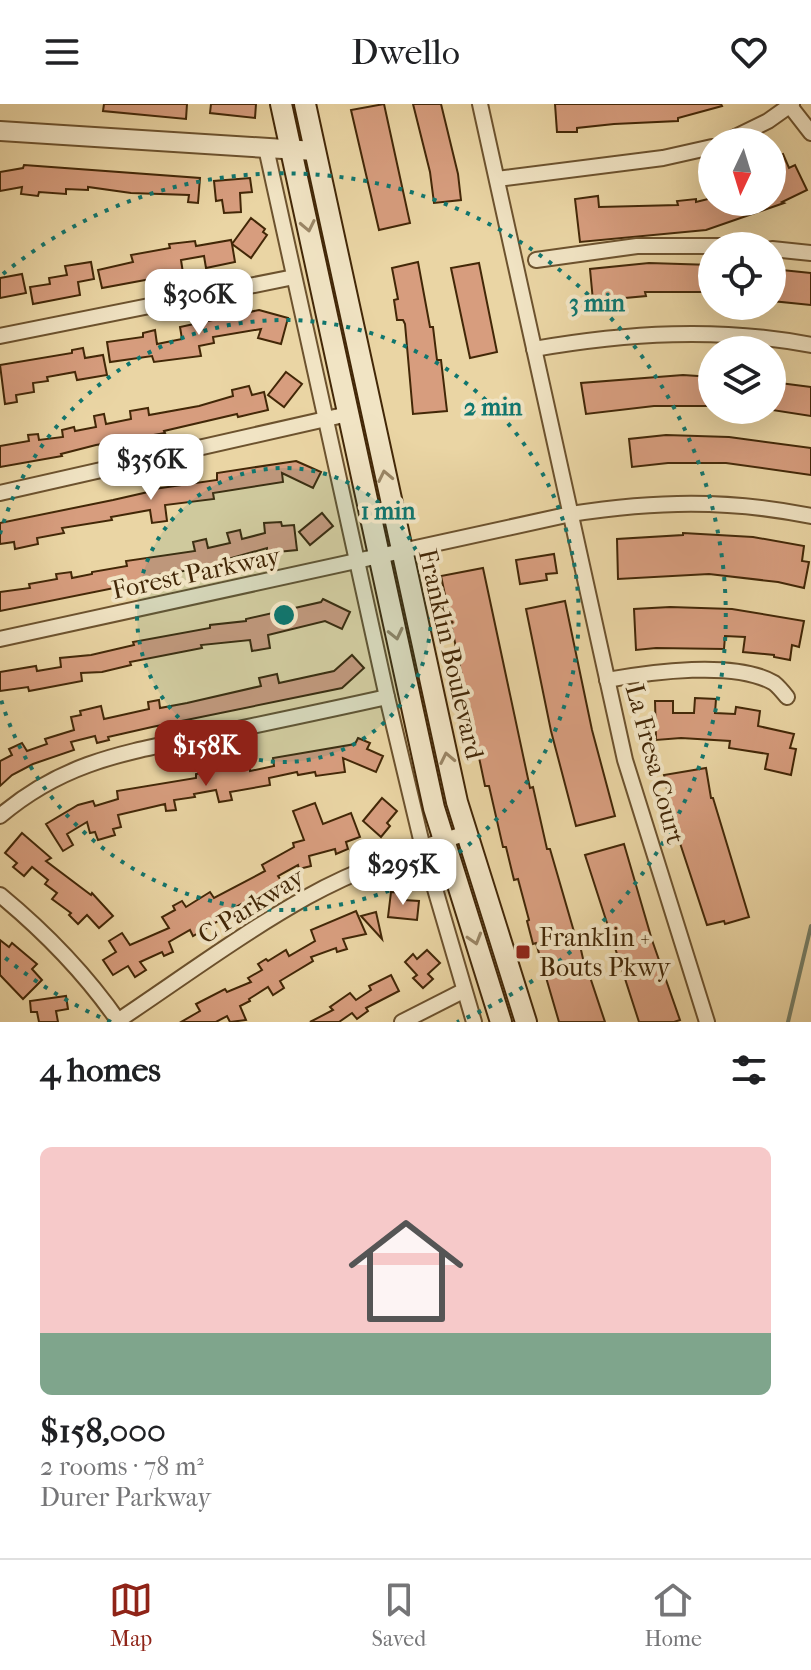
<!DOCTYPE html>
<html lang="en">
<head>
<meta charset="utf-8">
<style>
  :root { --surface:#fff; --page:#f6f6f6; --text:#202124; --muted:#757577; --line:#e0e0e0; --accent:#8f2418 }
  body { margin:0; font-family:"IM FELL French Canon",serif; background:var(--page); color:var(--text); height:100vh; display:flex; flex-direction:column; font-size:30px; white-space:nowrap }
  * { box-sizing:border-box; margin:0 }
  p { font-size:26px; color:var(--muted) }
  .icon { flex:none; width:44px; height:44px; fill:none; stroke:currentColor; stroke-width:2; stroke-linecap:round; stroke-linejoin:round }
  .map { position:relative; height:918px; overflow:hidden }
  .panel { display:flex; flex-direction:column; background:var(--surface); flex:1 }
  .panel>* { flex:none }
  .needle { width:52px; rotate:184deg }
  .buttons { position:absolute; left:698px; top:24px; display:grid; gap:16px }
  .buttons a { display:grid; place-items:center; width:88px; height:88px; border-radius:50%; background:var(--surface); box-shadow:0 8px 32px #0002; font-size:40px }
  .price { position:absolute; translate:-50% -68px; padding:0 18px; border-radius:16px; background:#fff; color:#222; font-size:26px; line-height:52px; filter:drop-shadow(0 2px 4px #0008) }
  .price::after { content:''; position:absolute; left:50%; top:48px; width:24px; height:18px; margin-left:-12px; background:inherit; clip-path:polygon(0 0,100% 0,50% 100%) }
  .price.current { background:var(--accent); color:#fff }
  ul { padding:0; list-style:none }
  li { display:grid; align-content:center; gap:16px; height:424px; padding:0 40px }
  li+li { border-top:2px solid var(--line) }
  li span { display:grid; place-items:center; height:248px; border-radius:12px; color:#555 }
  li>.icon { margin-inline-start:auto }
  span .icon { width:144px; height:144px; fill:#fffc; stroke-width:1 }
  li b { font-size:34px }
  h2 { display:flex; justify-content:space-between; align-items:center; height:96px; padding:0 40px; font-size:34px }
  header { display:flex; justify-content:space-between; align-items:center; height:104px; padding:0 40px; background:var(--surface); font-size:36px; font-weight:600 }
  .tabs { display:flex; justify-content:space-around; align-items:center; height:112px; border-top:2px solid var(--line); background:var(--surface); font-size:22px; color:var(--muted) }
  .tabs a { display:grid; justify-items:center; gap:4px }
  .tabs .current { color:var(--accent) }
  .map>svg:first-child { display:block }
</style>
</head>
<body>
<header><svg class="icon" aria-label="menu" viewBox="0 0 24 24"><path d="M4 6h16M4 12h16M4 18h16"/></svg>Dwello<svg class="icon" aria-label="heart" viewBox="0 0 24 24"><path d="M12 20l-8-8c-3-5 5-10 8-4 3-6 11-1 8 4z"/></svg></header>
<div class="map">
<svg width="811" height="918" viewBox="0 0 811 918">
  <rect width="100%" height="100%" fill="#ead5a4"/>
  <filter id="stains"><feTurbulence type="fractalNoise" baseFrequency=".0025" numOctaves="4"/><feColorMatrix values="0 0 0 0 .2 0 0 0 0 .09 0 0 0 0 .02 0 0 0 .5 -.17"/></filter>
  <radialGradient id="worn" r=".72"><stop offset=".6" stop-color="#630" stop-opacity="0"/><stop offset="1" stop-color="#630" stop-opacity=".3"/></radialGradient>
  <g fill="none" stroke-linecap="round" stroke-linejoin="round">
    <!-- stream -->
    <path stroke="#767f67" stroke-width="4" d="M788,918L811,822"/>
  </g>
  <!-- building -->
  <g fill="#d79d7e" stroke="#422707" stroke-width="2">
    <path d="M104,0H187L186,15L103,7Z"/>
    <path d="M211,0H256L255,14L210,9Z"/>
    <path d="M384,0L410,119L379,126L351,6Z"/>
    <path d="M413,0H441L458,70L461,96L434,99L430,68Z"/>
    <path d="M555,0H721L722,2L678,14V17L614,20L577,24V28H557Z"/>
    <path d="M783,50L789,64L795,61L807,86L782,98L784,99L706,126L580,138L575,95L598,92L599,103L678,101L677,97L696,95V98L712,94V98H772V55Z"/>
    <path d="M24,61L200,74L198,99L188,98L189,91L131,89L88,83V86L66,85V90L39,88L38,92L21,90L22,83L0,87V68L23,64Z"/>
    <path d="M250,74L252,88L240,89L241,108L224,109L222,96L216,97L214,77Z"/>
    <path d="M251,114L265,125L263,128L267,131L251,154L232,140L235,158L206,164L204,152L181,156L183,169L102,184L98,166L133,158L131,151L170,144L169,140L195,137L196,142L231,136L232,140Z"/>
    <path d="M91,158L94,175L78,178L80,191L33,200L30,183L50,180L49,174L67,171L65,162Z"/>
    <path d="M418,158L430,223H433L437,256H441L447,307L413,310L405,220L403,216H397L394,196L398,195L392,164Z"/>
    <path d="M479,159L497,248L470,254L451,164Z"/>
    <path d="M649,159L712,161V188H645L646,192L593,197L590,165Z"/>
    <path d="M772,165L811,169V201L772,197Z"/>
    <path d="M22,170L26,189L0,194V174Z"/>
    <path d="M259,206L288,214L281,240L258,234L261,225L213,233L214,239L199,242L201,252L154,258L152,252L110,258L107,238L143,233V229L155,226L157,240L182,235L180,223Z"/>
    <path d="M83,244L85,254L103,251L107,271L77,276L75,268L47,273L48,277L33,279L34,288L16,291L17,298L5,300L0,261L72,249V246Z"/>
    <path d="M286,268L302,280L284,303L268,291Z"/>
    <path d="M683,271L712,273V302H654L586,310L581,279Z"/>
    <path d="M772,278L811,283V312L772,306Z"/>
    <path d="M249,282L252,291L264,288L268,306L238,313L237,310L164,327L165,329L96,341L61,350L62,352L0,363V342L29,337L28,331L38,330L39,336L63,333L62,326L74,323L75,327L96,323L94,312L104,310L106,320L131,315L130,307L148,304L149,311L199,302L233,292L232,286Z"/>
    <path d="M666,331L729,333L811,344V371L726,359H668L632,363L629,335Z"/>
    <path d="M296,357L321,368L313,384L282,369L283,378L213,389L214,395L165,401L167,417L152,419L150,406L111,413L112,416L62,424L64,429L37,434L38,440L15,445L14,438L0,440V419L113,396L148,388L147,386L217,376V369Z"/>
    <path d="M322,409L333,422L310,441L299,428Z"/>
    <path d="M281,418L282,422L294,421L297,446L267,449V444L228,455L229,460L158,471L159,475L0,507V488L30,484L29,480L57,475L56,470L71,468L72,474L92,470V468L127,462L126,457L195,447L193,438L206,435L208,444L230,439L227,429L240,426L242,435L265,429L264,419Z"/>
    <path d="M683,429L753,433L804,442L802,457L809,458L804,484L778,478L709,470L618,475L617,435L683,431Z"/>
    <path d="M554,450L557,469L546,470L547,476L520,480L516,456Z"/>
    <path d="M483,464L530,684L533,683L547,745H550L577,838L579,837L586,868L588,867L605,918H559L536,839L533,840L527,817L529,816L518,775L514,776L506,743H503L489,682H485L441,472Z"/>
    <path d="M323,495L350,508L342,525L325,517L268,531L270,544L252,547L250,536L201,541L202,544L130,558L131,561L102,568L81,569L82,577L29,587L28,583L0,587V568L36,562L37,567L61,563L60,554L91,551L134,541L133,538L210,524V521L246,517V515L321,498Z"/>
    <path d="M565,497L592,626L615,712L576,722L551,627L526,505Z"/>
    <path d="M670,503L732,505L804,517L799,543L792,541L790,556L774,553V551L743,548L745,533L725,532L724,545L656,544L636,546L634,505Z"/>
    <path d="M352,551L364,564L342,584L152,623L108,633L109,636L97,639L95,632L71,638L74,646L33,660L12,671L0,682V657L12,651L9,645L22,639L27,647L47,640L45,635L74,626L71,613L81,611L80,607L101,602L104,615L149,605L148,598L159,596L160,604L187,599L261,582L259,574L277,570L279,579L334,567Z"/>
    <path d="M695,594L716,595L715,609L735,610L736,603L760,607L758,622L794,630L790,644L796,645L791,671L765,665L768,650L729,644L730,637L681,634L656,636L655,597H673V609H694Z"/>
    <path d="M358,634L370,639L367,645L383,652L376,668L343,654L345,668L316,672L315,668L298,671L297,668L269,674L270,681L230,688L232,696L219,698L216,686L194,690L195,693L174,696L176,706L166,707L165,700L118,711L121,723L113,725L115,731L98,736L95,728L90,729L87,718L67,730L73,741L63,747L46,720L78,701L93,697L95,702L118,695L117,687L196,674V670L249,660L250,667L274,662L273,654L355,640Z"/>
    <path d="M706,664L711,694H713L749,813L725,820L724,817L707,821L676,727L664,671Z"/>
    <path d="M382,694L397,707L387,719L390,722L381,733L363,717Z"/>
    <path d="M315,699L323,720L351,709L360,733L346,738L348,745L336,750L335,745L309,752L311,762L299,765L298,761L278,772L282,778L234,804L235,807L193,832L190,826L169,838L173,848L164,852L162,848L140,858L146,866L135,873L128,862L113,871L103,856L116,848L109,837L122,829L130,841L169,824L162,813L175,806L173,802L182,797L186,803L210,788L214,794L265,767L262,761L294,743L293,739L304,736L293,707Z"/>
    <path d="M22,729L51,754L46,757L91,791L92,789L113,812L99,824L87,811L78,820L69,811L71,809L52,795L57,789L45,780L48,776L32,763L24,772L13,763L17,759L5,749Z"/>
    <path d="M624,740L652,836L680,916L674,918H639L585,751Z"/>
    <path d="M391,788L404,789V796L419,797L417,816L388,813Z"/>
    <path d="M356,807L366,830L343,835L347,845L337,848L336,844L311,853L313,857L280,877L284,884L273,891L268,883L249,895L250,897L240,902L246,916L230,918L227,912L216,918H181L200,907L196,900L225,885L227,888L251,878L248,874L262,866L258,860L266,855L268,857L286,846L289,852L315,837L311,826Z"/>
    <path d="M376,808L382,835L361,812Z"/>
    <path d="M0,836L9,843L12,839L37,860L32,865L42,876L23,895L0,871Z"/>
    <path d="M427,846L440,859L428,870L433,875L423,884L413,874L417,871L405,858L413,850L417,855Z"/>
    <path d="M391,871L399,887L366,904L368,907L357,915L352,909L339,918H310L333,906L330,903L350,889L356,896L371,886L369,882Z"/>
    <path d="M66,892L68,905L56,907L58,918H39L37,908H31L30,897Z"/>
  </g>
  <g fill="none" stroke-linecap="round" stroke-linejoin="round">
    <!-- minor casing -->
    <g stroke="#6c522e" stroke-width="18">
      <g id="minor">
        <path d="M480,0L625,656L707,918"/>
        <path d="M790,2L811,29"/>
        <path d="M725,38L768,17L792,0"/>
        <path d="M266,44L387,593L423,744L474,918"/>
        <path d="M497,75L663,54L712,43"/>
        <path d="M772,145L811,149"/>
        <path d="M536,156L637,142H741"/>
        <path d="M0,232L294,173"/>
        <path d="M534,245C626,229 719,223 811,241"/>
        <path d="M0,389L348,310"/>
        <path d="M0,535L571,410C655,397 727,395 811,412"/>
        <path d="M607,576C650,568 735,556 774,579C779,583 783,588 787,593"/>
        <path d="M0,712C67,655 131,648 214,630C271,618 329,606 387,593"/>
        <path d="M0,791C46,829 85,869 119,918"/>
        <path d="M116,918C179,876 241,830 307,793C357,765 413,746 467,729"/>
        <path d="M402,918L463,887"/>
      </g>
    </g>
    <!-- tertiary casing -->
    <g stroke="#6c522e" stroke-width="22">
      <path id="tertiary" d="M0,27L315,47"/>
    </g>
    <!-- secondary casing -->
    <g stroke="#422707" stroke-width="24">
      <g id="secondary">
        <path d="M281,0L434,704L501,918"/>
        <path d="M305,0L457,698L526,918"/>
      </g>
    </g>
    <!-- minor -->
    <use href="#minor" stroke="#f1e4c4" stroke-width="14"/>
    <!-- tertiary -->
    <use href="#tertiary" stroke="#f1e4c4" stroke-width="18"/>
    <!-- secondary -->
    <use href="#secondary" stroke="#f1e4c4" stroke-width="20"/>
  </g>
  <!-- one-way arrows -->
  <defs><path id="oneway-chevron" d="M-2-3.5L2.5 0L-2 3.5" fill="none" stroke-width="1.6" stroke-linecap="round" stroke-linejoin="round" transform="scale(2)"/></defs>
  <g stroke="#9a8666">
    <use href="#oneway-chevron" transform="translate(308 122) rotate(78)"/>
    <use href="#oneway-chevron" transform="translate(385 372) rotate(-102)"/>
    <use href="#oneway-chevron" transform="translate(396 530) rotate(77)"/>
    <use href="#oneway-chevron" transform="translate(447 654) rotate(-102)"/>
    <use href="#oneway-chevron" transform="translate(475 835) rotate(73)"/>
  </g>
  <!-- distance rings -->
  <circle cx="284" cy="511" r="147" fill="#0f766e" fill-opacity=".12"/>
  <g fill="none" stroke="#0f766e" stroke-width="4" stroke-dasharray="4 8">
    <circle cx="284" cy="511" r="147"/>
    <path d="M0 430A295 295 0 1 1 0 592"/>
    <path d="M111 918A442 442 0 0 1 3 852M3 170A442 442 0 1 1 457 918"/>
  </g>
  <!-- markers -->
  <rect fill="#8f2418" stroke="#f1e4c4" stroke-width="3" x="515" y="840" width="16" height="16" rx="4"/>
  <g text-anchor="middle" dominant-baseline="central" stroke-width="8" stroke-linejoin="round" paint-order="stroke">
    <!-- street labels -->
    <g font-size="26" fill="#422707" stroke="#f1e4c4">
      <text transform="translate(196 469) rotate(-12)">Forest Parkway</text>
      <text transform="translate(451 550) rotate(77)">Franklin Boulevard</text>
      <text transform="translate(655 660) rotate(75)">La Fresa Court</text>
      <text transform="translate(251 802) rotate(-32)">C Parkway</text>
    </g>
    <!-- poi labels -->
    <g font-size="26" fill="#422707" stroke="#f1e4c4" text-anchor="start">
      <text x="539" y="833">Franklin +<tspan x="539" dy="30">Bouts Pkwy</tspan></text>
    </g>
  </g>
  <circle cx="284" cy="511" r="12" fill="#0f766e" stroke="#f1e4c4" stroke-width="4"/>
  <g font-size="24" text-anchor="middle" font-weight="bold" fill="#0f766e" stroke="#f1e4c4" stroke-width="8" stroke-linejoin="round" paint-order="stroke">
    <text x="597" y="207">3 min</text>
    <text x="493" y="311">2 min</text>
    <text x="388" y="415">1 min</text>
  </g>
  <rect width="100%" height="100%" filter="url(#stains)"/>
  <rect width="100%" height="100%" fill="url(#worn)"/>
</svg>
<div class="buttons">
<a><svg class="needle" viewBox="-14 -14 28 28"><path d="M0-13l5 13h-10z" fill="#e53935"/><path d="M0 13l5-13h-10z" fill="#757577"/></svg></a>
<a><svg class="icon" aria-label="locate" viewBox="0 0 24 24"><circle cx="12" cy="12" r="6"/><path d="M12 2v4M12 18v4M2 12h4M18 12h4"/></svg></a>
<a><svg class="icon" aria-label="layers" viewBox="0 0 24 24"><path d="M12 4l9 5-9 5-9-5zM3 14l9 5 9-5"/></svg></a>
</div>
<b class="price" style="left:199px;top:233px">$306K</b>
<b class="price" style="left:151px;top:398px">$356K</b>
<b class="price current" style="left:206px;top:684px">$158K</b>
<b class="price" style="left:403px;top:803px">$295K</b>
</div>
<section class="panel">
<h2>4 homes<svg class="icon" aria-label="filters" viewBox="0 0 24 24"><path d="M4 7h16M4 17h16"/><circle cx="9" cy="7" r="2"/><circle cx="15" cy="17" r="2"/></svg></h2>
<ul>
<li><span style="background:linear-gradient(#f6c9c9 75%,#7fa58c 0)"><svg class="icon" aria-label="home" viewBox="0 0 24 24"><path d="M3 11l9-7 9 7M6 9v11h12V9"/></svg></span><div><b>$158,000</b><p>2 rooms · 78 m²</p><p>Durer Parkway</p></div></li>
</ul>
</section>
<nav class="tabs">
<a class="current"><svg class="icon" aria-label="map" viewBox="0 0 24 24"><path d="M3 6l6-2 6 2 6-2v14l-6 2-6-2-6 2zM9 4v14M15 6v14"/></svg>Map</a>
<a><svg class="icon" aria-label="saved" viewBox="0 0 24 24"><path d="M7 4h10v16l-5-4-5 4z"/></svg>Saved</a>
<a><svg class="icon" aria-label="home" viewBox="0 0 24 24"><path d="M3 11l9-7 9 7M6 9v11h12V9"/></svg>Home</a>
</nav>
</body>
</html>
